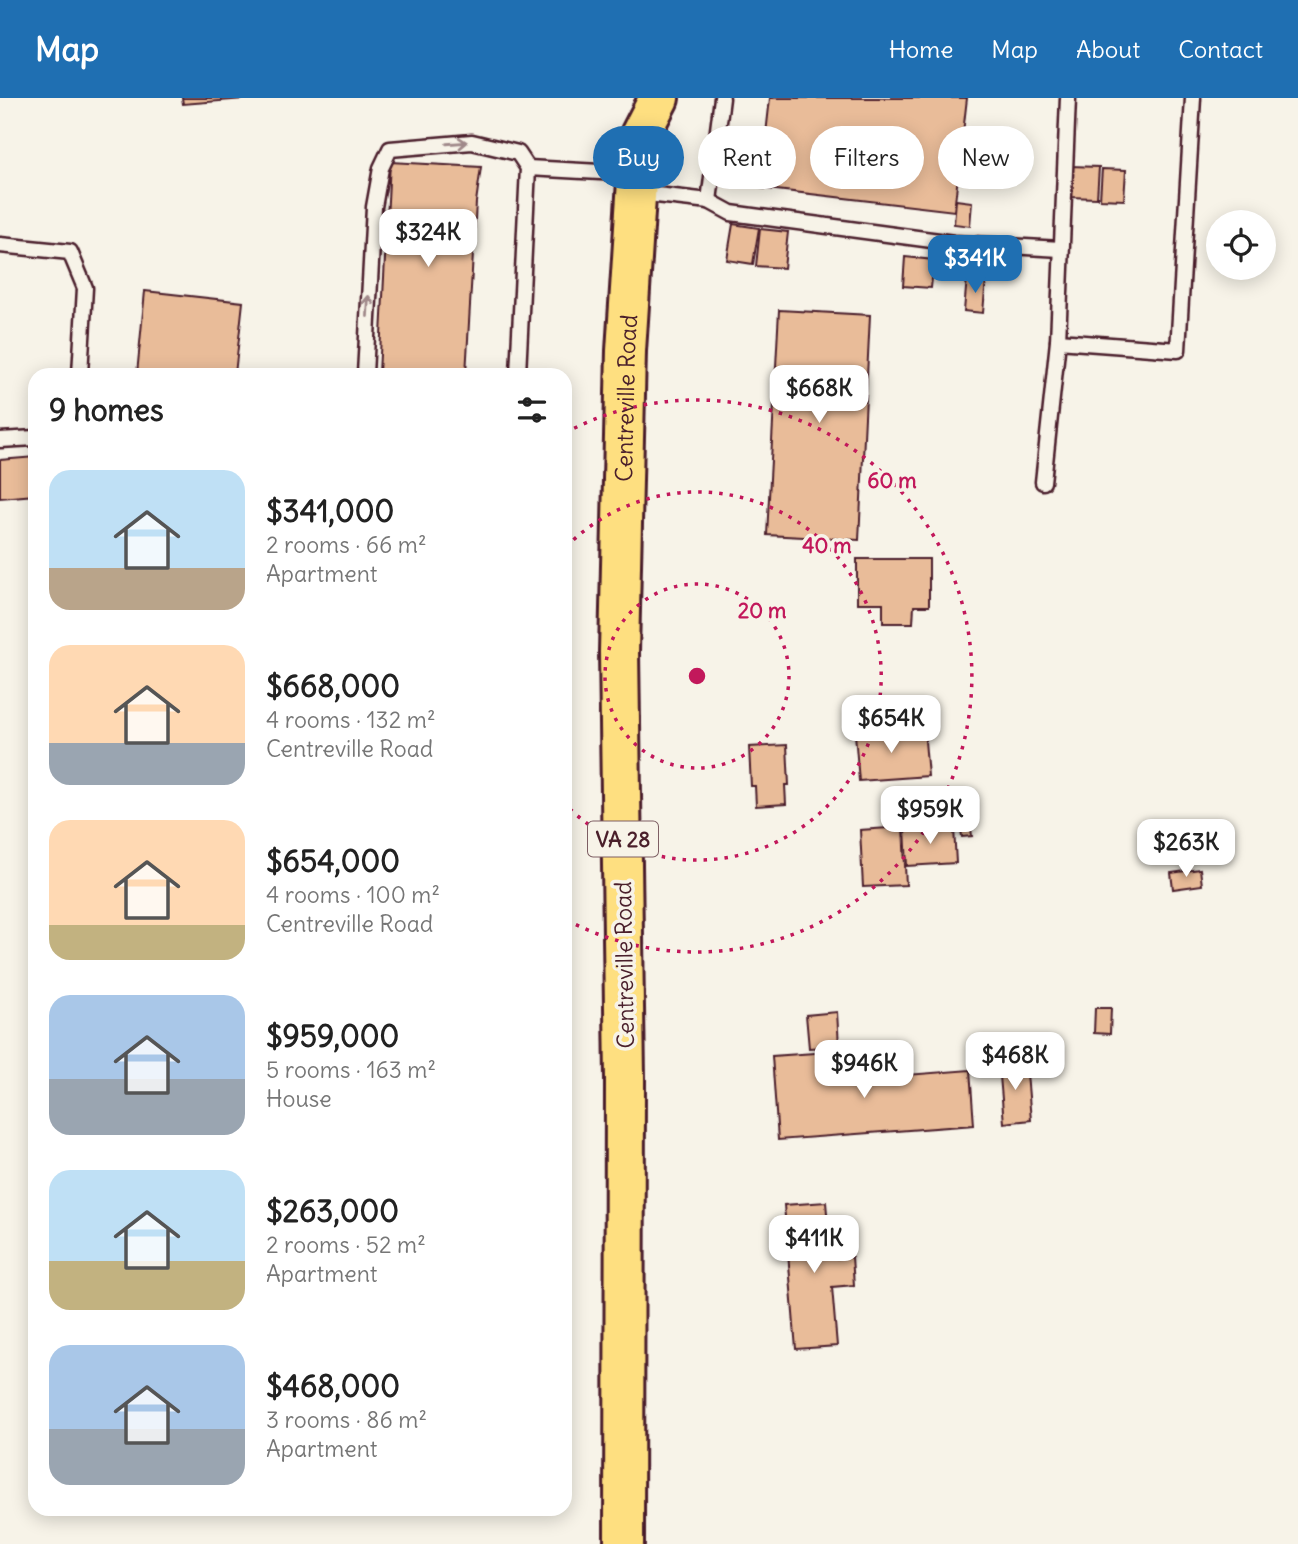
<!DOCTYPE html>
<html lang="en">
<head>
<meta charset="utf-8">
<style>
  :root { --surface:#fff; --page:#f6f6f6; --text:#222; --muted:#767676; --accent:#1f6fb2 }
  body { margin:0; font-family:Delius,sans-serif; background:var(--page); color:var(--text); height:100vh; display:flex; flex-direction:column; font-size:26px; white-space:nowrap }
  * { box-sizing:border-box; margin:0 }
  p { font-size:23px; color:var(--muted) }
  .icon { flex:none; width:38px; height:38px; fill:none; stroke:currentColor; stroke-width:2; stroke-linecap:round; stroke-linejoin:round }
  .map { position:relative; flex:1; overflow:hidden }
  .details { position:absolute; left:28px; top:270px; width:544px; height:1148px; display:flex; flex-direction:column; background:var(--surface); border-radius:21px; box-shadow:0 4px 18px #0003 }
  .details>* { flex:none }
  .banner { position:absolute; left:593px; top:28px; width:598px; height:63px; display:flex; gap:14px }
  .tools { position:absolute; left:1206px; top:112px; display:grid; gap:14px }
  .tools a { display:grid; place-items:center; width:70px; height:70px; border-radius:50%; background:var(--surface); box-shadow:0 4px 18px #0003; font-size:35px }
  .price { position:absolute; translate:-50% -60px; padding:0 16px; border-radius:14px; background:#fff; color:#222; font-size:23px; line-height:46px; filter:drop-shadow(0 2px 4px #0008) }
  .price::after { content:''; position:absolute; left:50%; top:42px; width:21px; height:16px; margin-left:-10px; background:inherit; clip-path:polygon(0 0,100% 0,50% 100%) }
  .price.on { background:var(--accent); color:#fff }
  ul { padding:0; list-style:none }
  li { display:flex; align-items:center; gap:21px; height:175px; padding:0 21px }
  li span { display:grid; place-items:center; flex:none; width:196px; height:140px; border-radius:21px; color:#555 }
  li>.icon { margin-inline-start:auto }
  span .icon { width:84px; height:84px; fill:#fffc; stroke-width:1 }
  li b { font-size:30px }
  h2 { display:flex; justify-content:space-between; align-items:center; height:84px; padding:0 21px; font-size:30px }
  .tag { padding:0 24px; border-radius:32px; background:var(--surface); box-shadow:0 4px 18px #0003; font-size:24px; line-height:63px }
  .tag.on { background:var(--accent); color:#fff }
  header { display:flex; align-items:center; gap:42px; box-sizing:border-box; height:98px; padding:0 35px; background:var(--accent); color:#fff }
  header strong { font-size:33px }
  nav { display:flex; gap:38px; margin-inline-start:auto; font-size:24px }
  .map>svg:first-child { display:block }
</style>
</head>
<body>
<header>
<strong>Map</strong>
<nav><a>Home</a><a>Map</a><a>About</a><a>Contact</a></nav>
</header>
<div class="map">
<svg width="1298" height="1446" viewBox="0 0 1298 1446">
  <rect width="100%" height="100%" fill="#f7f3e8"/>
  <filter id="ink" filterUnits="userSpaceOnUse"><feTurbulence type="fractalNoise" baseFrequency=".0143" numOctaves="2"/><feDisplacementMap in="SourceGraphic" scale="14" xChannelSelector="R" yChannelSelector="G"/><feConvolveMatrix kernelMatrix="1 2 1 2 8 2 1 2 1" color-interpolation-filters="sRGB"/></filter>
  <g filter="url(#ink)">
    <!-- building -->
    <g fill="#e9bc99" stroke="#4a1f2b" stroke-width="2">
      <path d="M182,0H244V1L183,6Z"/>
      <path d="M770,0H967L954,113L760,90Z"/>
      <path d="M390,64L481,69L476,104L466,276H379Z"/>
      <path d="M1070,68L1099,69L1097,100L1068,99Z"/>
      <path d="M1102,71L1126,72L1124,102L1100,101Z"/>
      <path d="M956,102L972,104L970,128L954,126Z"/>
      <path d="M733,126L759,130L753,166L727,162Z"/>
      <path d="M760,131L788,134L784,170L756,168Z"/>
      <path d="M905,159L934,162L931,190L903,188Z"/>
      <path d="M967,179L986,180L983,215L964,213Z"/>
      <path d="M145,193L243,204L235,276H137Z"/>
      <path d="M779,212L870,217L859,442L767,437Z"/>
      <path d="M35,359V397L0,400V362Z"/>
      <path d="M857,461H929V508H914L913,525H883V505H857Z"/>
      <path d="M924,631L928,678L859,683L855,636Z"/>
      <path d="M787,647L789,687H785L786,706L756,708L755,688H751L749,649Z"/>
      <path d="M960,724H970L972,738L962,739Z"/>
      <path d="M932,728V731L954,730L956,765L907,768L905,730Z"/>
      <path d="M903,729L906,787L863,789L860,732Z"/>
      <path d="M1200,771L1202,787L1173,791L1171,775Z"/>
      <path d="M1095,910H1111L1110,936L1094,935Z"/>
      <path d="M837,914L839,948L809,950L806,917Z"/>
      <path d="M829,954L831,983L970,972L974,1027L778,1042L772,958Z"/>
      <path d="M1026,964L1031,1022L1004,1025L999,966Z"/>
      <path d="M826,1104L831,1161L852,1159L854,1187L832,1189L837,1248L796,1251L784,1107Z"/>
    </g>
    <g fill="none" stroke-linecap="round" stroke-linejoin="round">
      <!-- service casing -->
      <g stroke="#4a1f2b" stroke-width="19">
        <g id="service">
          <path d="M528,70L636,76"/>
          <path d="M639,95L709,103L722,0"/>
          <path d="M709,103L731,115L954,145L1061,151"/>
          <path d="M0,147L70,154L85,190L80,276"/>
          <path d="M1058,243L1178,252L1193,0"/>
          <path d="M365,276L374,109L381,70L390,51L472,44L518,55L528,70L518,276"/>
          <path d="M0,342L35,340"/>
          <path d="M1043,384L1058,243L1068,0"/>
        </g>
      </g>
      <!-- trunk casing -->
      <g stroke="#4a1f2b" stroke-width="44">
        <g id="trunk">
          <path id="s1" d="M624,1446L625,980L619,554L626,253L640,37L659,0"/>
        </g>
      </g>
      <!-- service -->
      <use href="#service" stroke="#f7f3e8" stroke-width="14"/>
      <!-- trunk -->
      <use href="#trunk" stroke="#fedf80" stroke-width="38"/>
    </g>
    <!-- one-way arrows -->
    <defs><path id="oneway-shaft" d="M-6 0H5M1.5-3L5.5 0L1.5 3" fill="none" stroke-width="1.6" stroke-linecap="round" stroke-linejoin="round" transform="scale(1.75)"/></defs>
    <g stroke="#a0898a">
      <use href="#oneway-shaft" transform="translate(457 45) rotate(-4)"/>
      <use href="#oneway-shaft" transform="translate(368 208) rotate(-87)"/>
    </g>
  </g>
  <!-- distance rings -->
  <g fill="none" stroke="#c2185b" stroke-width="3.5" stroke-dasharray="3.5 7">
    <circle cx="697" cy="578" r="92"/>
    <path d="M566 449A184 184 0 1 1 566 707"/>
    <path d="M565 335A276 276 0 1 1 565 821"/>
  </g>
  <g text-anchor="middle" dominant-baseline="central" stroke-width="7" stroke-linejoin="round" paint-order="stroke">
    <!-- shield labels -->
    <rect fill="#f7f3e8" stroke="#7e5f64" stroke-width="2" x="588" y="723.5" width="70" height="35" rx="5"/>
    <g font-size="21" font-weight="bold" fill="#4a1f2b">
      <text x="623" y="741">VA 28</text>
    </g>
    <!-- street labels -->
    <g font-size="23" fill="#4a1f2b" stroke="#f7f3e8">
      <text stroke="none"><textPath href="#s1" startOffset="1146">Centreville Road</textPath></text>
      <text transform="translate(624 867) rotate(-91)">Centreville Road</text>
    </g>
  </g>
  <circle cx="697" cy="578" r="10" fill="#c2185b" stroke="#f7f3e8" stroke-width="3.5"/>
  <g font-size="21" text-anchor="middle" font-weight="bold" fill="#c2185b" stroke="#f7f3e8" stroke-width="7" stroke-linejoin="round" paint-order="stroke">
    <text x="892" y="390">60 m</text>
    <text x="827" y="455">40 m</text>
    <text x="762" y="520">20 m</text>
  </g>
</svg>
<div class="tools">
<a><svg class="icon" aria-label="locate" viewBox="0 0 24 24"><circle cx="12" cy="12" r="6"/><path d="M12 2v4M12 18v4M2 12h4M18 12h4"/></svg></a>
</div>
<b class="price" style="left:428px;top:171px">$324K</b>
<b class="price on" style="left:975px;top:197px">$341K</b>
<b class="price" style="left:819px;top:327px">$668K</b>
<b class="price" style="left:891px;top:657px">$654K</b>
<b class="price" style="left:930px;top:748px">$959K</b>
<b class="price" style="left:1186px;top:781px">$263K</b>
<b class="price" style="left:1015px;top:994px">$468K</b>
<b class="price" style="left:864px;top:1002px">$946K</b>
<b class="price" style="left:814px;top:1177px">$411K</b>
<div class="banner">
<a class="tag on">Buy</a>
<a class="tag">Rent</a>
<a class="tag">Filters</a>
<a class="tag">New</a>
</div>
<section class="details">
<h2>9 homes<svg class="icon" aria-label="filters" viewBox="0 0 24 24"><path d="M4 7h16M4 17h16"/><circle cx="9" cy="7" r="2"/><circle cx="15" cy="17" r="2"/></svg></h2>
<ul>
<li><span style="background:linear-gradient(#bfe0f5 70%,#b9a48a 0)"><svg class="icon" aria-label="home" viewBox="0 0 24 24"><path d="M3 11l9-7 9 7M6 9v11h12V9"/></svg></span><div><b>$341,000</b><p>2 rooms · 66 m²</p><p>Apartment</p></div></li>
<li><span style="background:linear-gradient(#ffd9b3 70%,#9aa5b1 0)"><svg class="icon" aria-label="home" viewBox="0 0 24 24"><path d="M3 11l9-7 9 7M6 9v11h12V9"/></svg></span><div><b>$668,000</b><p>4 rooms · 132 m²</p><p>Centreville Road</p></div></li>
<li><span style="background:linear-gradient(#ffd9b3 75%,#c2b280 0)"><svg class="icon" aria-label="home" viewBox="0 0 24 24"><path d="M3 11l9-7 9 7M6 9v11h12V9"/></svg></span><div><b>$654,000</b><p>4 rooms · 100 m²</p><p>Centreville Road</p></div></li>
<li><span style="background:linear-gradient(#a9c7e8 60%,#9aa5b1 0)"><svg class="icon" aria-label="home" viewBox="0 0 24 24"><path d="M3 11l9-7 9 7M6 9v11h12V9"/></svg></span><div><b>$959,000</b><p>5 rooms · 163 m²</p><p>House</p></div></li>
<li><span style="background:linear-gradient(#bfe0f5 65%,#c2b280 0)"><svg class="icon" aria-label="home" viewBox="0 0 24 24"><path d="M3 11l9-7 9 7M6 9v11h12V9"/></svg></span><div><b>$263,000</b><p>2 rooms · 52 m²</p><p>Apartment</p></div></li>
<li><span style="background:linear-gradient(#a9c7e8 60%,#9aa5b1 0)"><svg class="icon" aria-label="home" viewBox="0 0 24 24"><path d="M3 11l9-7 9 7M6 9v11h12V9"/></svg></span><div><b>$468,000</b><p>3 rooms · 86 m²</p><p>Apartment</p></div></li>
</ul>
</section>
</div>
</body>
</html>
